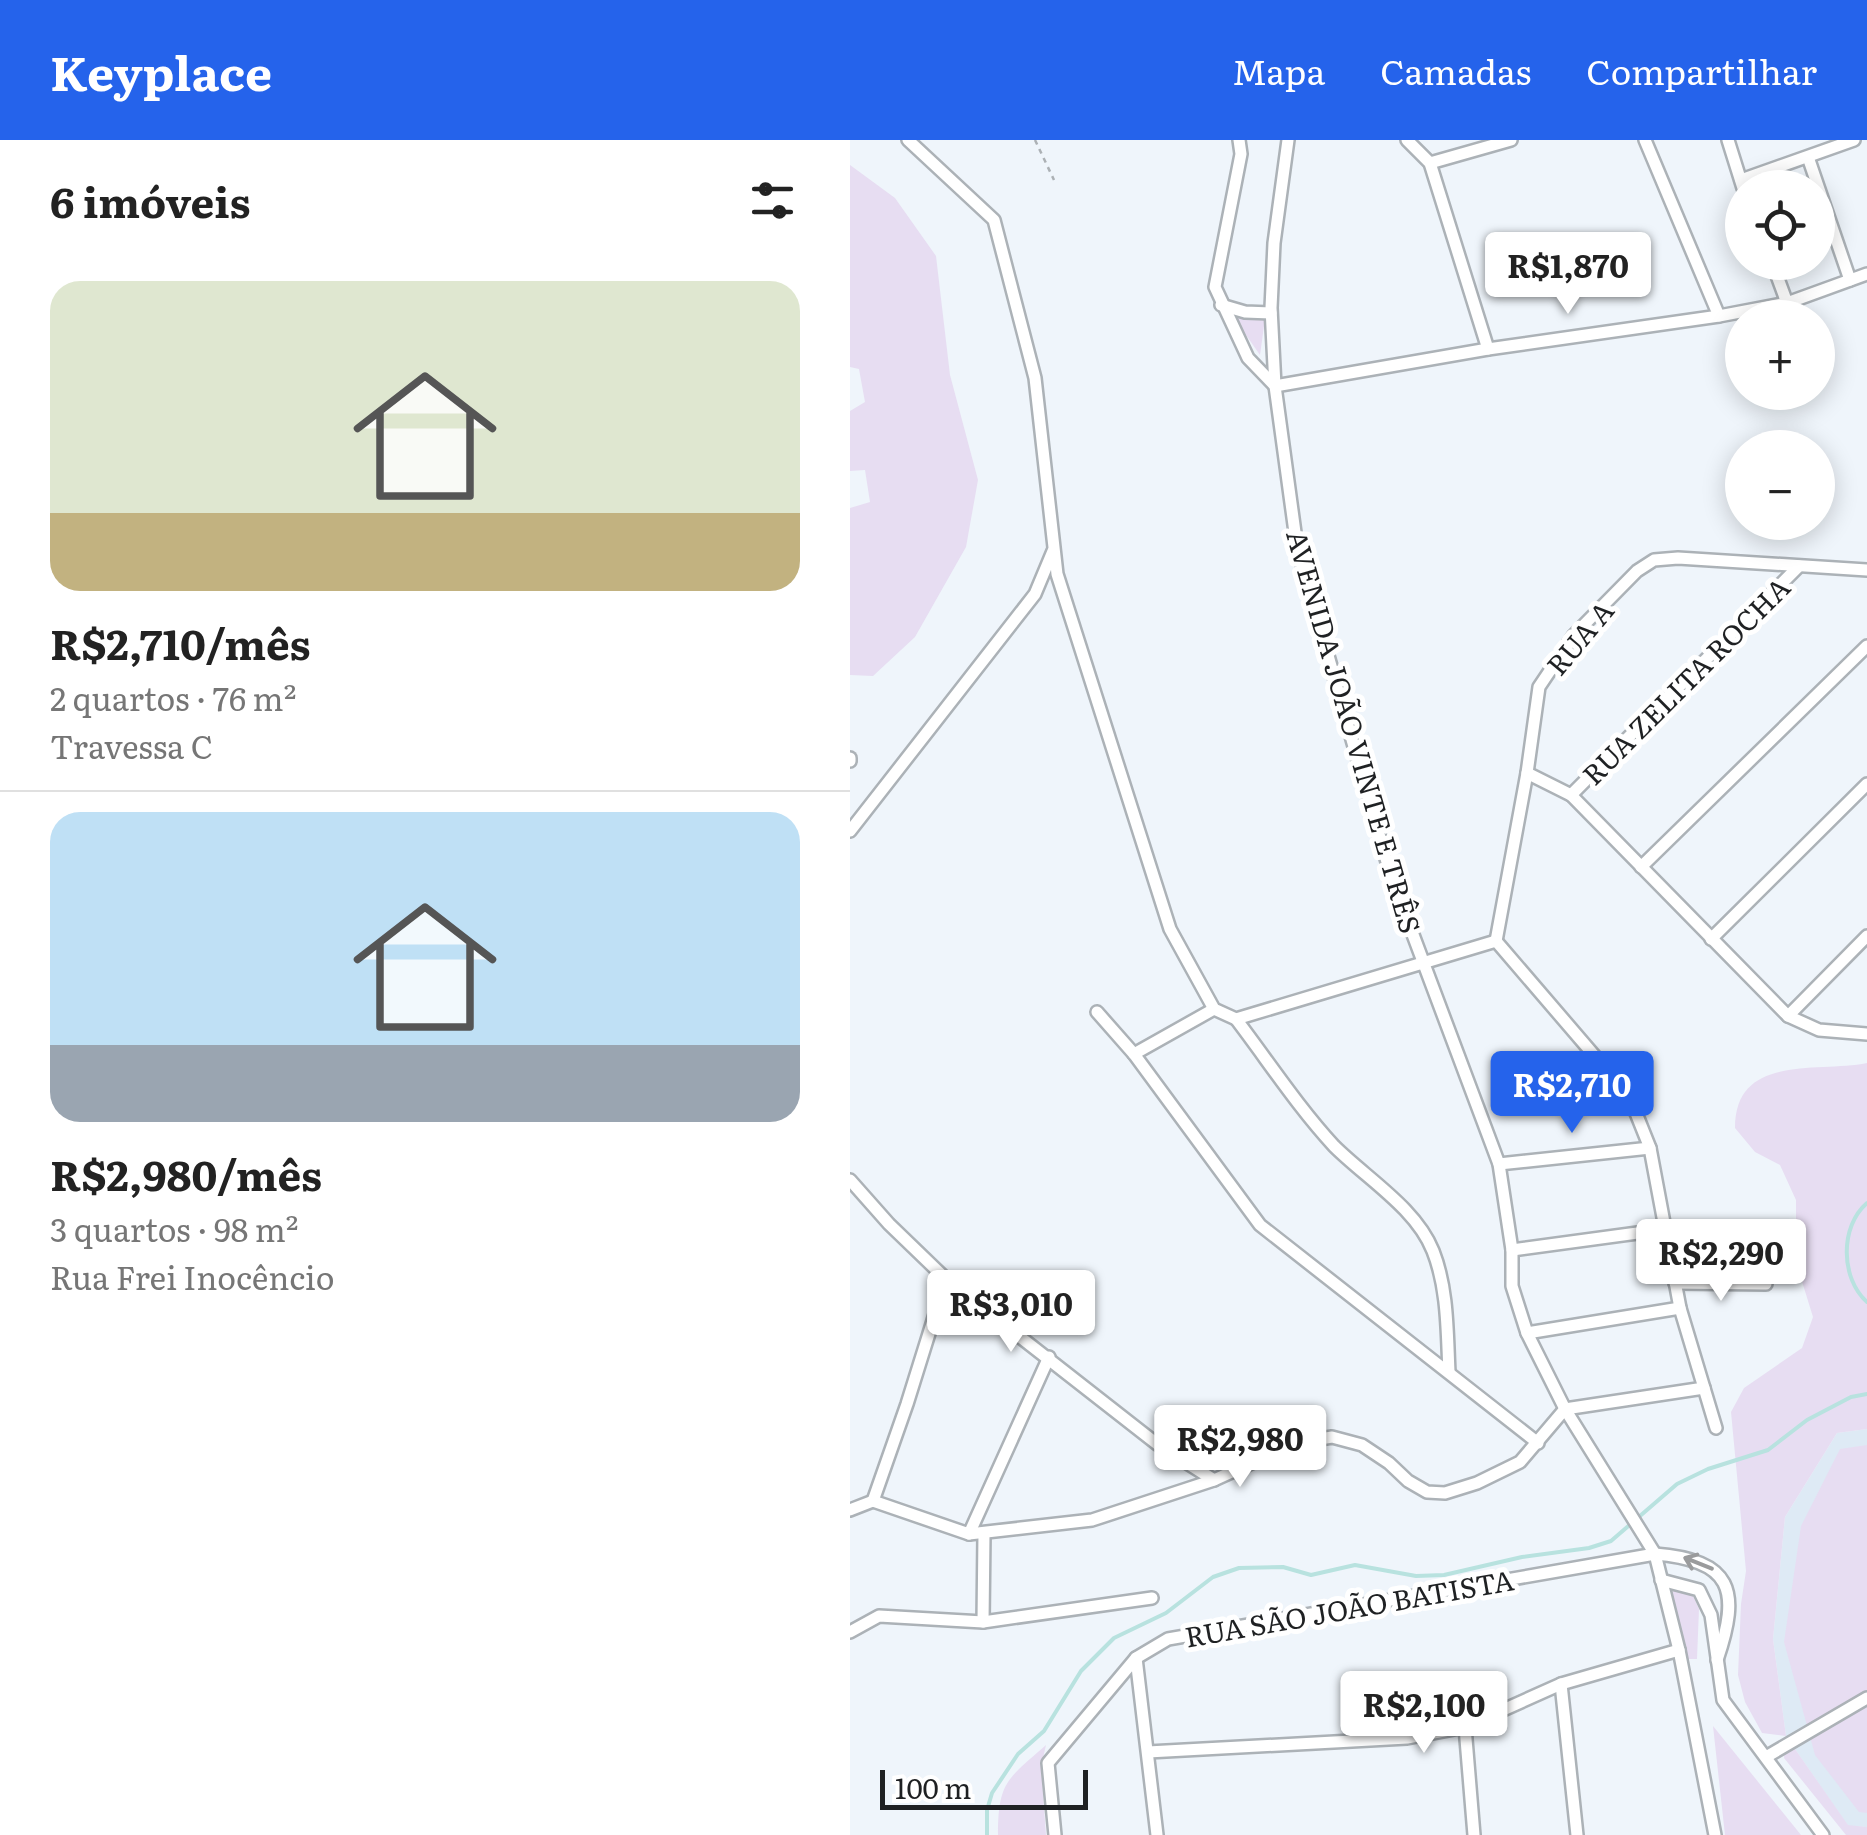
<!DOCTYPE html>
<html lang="pt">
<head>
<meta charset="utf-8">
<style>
  :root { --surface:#fff; --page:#f2f2f2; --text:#222; --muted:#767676; --line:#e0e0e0; --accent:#2563eb }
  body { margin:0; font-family:Literata,serif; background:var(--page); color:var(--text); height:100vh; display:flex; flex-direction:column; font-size:38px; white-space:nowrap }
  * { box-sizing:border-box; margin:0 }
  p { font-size:32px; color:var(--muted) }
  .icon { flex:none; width:55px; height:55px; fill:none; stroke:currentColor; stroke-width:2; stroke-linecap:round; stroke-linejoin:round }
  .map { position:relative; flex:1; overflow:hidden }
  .side { display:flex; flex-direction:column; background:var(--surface); width:850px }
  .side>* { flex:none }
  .buttons { position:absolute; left:875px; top:30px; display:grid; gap:20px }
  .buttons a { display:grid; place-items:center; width:110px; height:110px; border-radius:50%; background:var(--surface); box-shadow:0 5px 25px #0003; font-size:50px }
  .scale { position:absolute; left:30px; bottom:25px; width:208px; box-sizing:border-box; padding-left:10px; border:5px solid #1f2123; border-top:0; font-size:28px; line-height:35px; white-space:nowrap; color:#1f2123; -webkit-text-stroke:8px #fff; paint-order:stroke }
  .price { position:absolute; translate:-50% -85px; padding:0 22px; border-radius:10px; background:#fff; color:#222; font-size:32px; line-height:65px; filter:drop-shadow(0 2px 5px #0008) }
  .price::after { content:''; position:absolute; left:50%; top:60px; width:30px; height:22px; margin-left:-15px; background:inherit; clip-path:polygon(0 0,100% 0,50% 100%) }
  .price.active { background:var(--accent); color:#fff }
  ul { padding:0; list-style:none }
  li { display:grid; align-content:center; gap:20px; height:530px; padding:0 50px }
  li+li { border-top:2px solid var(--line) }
  li span { display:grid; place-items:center; height:310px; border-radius:30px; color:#555 }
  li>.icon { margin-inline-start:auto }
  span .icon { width:180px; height:180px; fill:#fffc; stroke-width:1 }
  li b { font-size:42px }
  h2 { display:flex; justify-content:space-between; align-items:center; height:120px; padding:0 50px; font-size:42px }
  header { display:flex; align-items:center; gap:60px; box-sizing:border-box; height:140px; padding:0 50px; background:var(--accent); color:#fff }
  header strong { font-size:48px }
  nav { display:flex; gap:55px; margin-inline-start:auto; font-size:35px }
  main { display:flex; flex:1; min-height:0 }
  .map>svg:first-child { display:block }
</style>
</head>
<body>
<header>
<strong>Keyplace</strong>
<nav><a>Mapa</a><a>Camadas</a><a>Compartilhar</a></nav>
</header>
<main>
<section class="side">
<h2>6 imóveis<svg class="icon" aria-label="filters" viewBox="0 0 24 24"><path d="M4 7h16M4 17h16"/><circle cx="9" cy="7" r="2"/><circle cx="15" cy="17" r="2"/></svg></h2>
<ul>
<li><span style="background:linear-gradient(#dfe7d0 75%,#c2b280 0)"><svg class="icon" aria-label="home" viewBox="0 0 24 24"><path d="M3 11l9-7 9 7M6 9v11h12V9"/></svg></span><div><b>R$2,710/mês</b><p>2 quartos · 76 m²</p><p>Travessa C</p></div></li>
<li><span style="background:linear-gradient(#bfe0f5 75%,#9aa5b1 0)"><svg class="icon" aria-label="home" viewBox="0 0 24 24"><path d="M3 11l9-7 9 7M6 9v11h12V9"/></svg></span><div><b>R$2,980/mês</b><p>3 quartos · 98 m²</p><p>Rua Frei Inocêncio</p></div></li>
</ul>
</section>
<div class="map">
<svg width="1017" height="1695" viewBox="0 0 1017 1695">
  <rect width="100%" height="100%" fill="#eff5fb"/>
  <!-- built -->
  <path fill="#deeaf5" d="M1017,1289V1687L998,1686L936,1596L923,1499L935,1377L987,1293Z"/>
  <!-- green -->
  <g fill="#e7ddf2">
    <path d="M0,25L45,58L86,116L100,235L128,340L116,407L65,497L23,536L0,535V368L20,362L15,330L0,331V271L15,262L9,229L0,227Z"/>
    <path d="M382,175L415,179L410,215Z"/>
    <path d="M1017,923V1289L987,1293L935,1377L923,1499L936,1596L998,1685L1017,1687V1695H996L934,1618L936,1596L912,1593L895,1562L888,1535L891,1464L896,1431L881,1272L894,1248L952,1208L963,1177L946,1122V1060L930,1025L905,1012L885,988C885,913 968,933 1017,923Z"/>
    <path d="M1017,1305V1673L1009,1672L965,1615L934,1502L951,1386L990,1309Z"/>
    <path d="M820,1449L843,1456L849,1469L847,1519H838Z"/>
    <path d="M863,1586L951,1695H875Z"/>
    <path d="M196,1605L191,1627L196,1695H148C148,1641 158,1639 196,1605Z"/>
  </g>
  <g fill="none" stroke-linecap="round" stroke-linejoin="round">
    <!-- stream -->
    <g stroke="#b8e2df" stroke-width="4">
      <path d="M1017,1063C990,1086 990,1138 1017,1162"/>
      <path d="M137,1695V1670L142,1653L168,1614L194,1591L231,1531L264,1498L316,1473L363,1437L389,1428L433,1427L461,1435L505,1425L566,1436L594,1435L672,1417L739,1408L761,1401L827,1344L858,1329L918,1310L957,1280L1001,1257L1017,1254"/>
    </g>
    <!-- minor casing -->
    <g stroke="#acb2b7" stroke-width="16">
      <g id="minor">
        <path d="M58,0L144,80L185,238L207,434L320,789L364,869L386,879L646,801"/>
        <path d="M389,0L391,14L365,147L398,218L425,246L638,209L869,176L937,163L1017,134"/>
        <path d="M438,0L424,103L421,168L425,246L447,407L541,736L649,1024L662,1110V1146L677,1193L715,1269L805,1414L829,1510L865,1695"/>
        <path d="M557,0L580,23L638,209"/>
        <path d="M795,0L869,176"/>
        <path d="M878,0L893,48"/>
        <path d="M958,17L1000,140"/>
        <path d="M580,23L661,0"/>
        <path d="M891,40L1004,0"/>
        <path d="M922,122L937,163"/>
        <path d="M371,165L395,172L421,173"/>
        <path d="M0,618V621"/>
        <path d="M677,633L721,655L938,876L969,890L1017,894"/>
        <path d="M721,655L949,426"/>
        <path d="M0,691L185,454L203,411"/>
        <path d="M791,727L1017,506"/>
        <path d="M861,799L1017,644"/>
        <path d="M646,801L677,633L689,547L724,495L787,431L804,420L828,418L1017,430"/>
        <path d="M646,801L755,928L786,973L800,1008L830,1168L866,1288"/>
        <path d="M364,869L284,914L410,1085L688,1303"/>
        <path d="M247,872L284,914"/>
        <path d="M938,876L1017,796"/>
        <path d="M386,879C418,921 448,967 484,1006C516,1038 566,1068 583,1111C598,1149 597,1192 599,1232"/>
        <path d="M649,1024L800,1008"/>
        <path d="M0,1040L39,1084L96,1139L307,1304L364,1340"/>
        <path d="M662,1110L817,1089"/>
        <path d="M825,1143L916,1144"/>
        <path d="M677,1193L830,1168"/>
        <path d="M23,1361L57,1264L96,1139"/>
        <path d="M0,1370L23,1361L119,1394L242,1380L364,1340L446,1303L482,1297L512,1305L539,1323L558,1341L577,1352L595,1353L627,1343L670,1322L715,1269L854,1248"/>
        <path d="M119,1394L199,1217"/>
        <path d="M811,1440L849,1450L861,1475L873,1560L973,1695"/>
        <path d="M133,1482L134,1393"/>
        <path d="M0,1492L29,1476L133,1482L302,1458"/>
        <path d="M286,1518L307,1695"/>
        <path d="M711,1544L727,1695"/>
        <path d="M615,1587L624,1695"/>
        <path d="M298,1612L557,1598L615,1587L711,1544L829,1510"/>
        <path d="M916,1617L1017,1558"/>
        <path d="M205,1695L198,1623L286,1518L318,1499L805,1414C882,1420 891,1450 867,1520"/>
      </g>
    </g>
    <!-- path -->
    <path stroke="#acb1b5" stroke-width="2.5" stroke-dasharray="5 5" stroke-linecap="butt" d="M185,0L204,40"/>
    <!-- minor -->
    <use href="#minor" stroke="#fff" stroke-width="11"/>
  </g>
  <!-- one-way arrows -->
  <defs><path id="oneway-shaft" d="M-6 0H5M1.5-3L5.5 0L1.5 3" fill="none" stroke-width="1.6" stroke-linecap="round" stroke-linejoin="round" transform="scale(2.5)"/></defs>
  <use stroke="#9a9b9c" href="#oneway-shaft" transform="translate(848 1423) rotate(-158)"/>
  <g text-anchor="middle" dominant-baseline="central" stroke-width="10" stroke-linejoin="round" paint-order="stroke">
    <!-- street labels -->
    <g font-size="28" fill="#1f2123" stroke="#fff">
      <text transform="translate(729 497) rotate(-50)">RUA A</text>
      <text transform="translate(835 540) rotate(-45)">RUA ZELITA ROCHA</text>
      <text transform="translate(505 591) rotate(74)">AVENIDA JOÃO VINTE E TRÊS</text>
      <text transform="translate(499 1467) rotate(-10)">RUA SÃO JOÃO BATISTA</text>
    </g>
  </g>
</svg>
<div class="buttons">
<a><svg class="icon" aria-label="locate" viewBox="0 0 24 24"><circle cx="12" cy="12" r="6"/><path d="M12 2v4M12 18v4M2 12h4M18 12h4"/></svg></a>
<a>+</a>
<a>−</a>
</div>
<div class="scale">100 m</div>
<b class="price" style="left:718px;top:177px">R$1,870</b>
<b class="price active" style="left:722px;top:996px">R$2,710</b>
<b class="price" style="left:871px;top:1164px">R$2,290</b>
<b class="price" style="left:161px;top:1215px">R$3,010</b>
<b class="price" style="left:390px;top:1350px">R$2,980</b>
<b class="price" style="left:574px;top:1616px">R$2,100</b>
</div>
</main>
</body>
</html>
